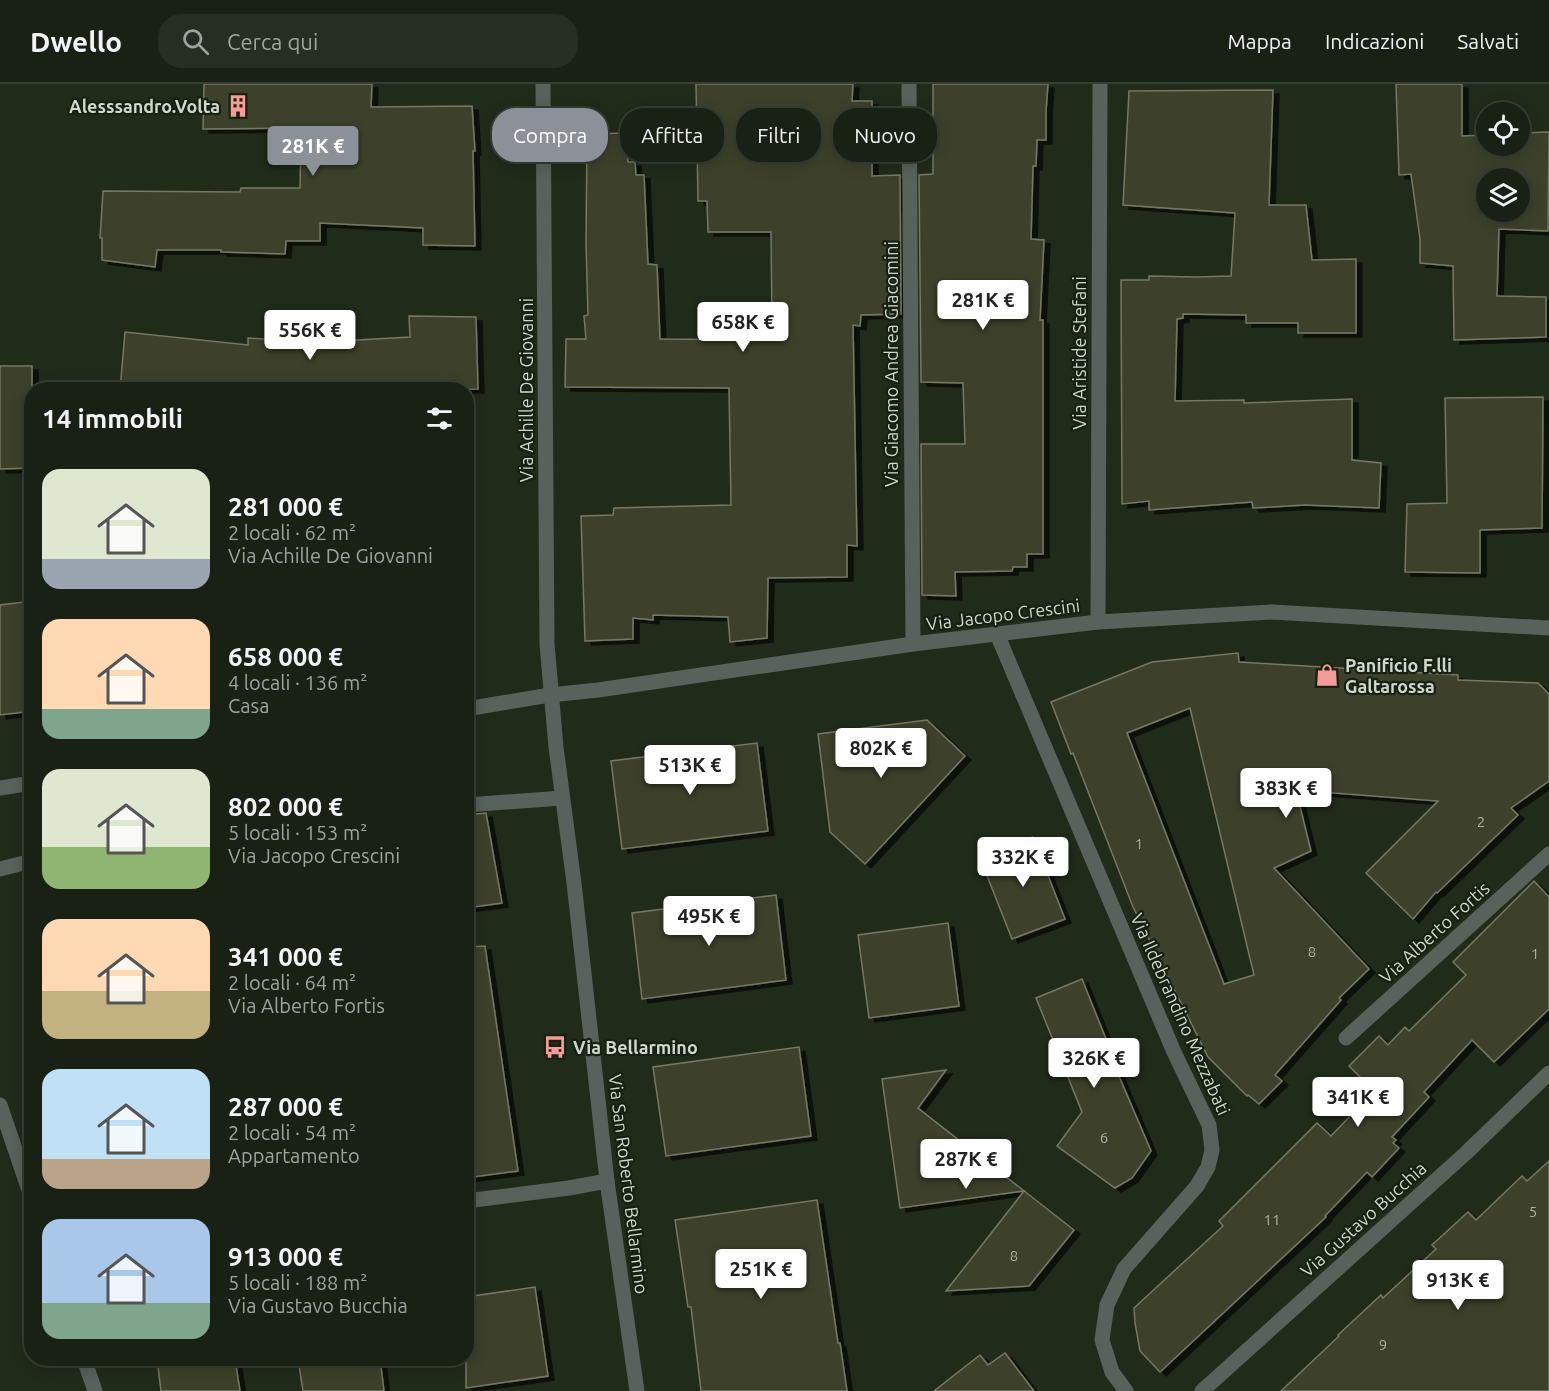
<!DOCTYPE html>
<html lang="it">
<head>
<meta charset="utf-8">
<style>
  :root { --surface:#192014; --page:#262d22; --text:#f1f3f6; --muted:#9fa3a0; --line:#373e34; --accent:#8c9099 }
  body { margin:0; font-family:Ubuntu,sans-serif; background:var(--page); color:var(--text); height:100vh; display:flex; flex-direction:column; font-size:22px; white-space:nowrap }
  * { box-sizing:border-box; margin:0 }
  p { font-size:20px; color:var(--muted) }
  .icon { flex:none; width:33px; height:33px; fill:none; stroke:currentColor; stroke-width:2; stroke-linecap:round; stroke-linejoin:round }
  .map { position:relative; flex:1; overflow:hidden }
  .details { position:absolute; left:24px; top:298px; width:450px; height:984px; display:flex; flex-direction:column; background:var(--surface); border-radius:24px; box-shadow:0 3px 15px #0003,0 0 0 2px var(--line) }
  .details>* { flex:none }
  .top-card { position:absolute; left:492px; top:24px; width:570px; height:54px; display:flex; gap:12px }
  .tools { position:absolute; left:1476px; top:18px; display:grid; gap:12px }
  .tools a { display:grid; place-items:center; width:54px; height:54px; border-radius:50%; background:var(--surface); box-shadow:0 3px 15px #0003,0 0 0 2px var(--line); font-size:30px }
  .price { position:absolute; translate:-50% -51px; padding:0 14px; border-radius:6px; background:#fff; color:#222; font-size:20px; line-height:39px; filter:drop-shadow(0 2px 3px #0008) }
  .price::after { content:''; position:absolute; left:50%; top:36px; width:18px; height:14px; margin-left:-9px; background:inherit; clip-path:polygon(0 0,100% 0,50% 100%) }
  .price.on { background:var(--accent); color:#fff }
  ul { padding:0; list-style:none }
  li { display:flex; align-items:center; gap:18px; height:150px; padding:0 18px }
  li span { display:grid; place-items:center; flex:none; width:168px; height:120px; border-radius:18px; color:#555 }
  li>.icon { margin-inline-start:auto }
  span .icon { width:72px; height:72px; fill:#fffc; stroke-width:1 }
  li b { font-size:26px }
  h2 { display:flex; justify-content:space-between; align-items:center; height:72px; padding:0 18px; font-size:26px }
  .chip { padding:0 21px; border-radius:24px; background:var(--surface); box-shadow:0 3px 15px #0003,0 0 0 2px var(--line); font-size:21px; line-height:54px }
  .chip.on { background:var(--accent); color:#fff }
  header { display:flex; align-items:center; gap:36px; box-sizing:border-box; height:84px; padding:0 30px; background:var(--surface); border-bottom:2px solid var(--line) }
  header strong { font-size:28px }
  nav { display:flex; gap:33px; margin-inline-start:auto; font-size:21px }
  .search { width:420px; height:54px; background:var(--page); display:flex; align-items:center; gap:15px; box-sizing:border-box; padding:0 21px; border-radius:24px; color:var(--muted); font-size:22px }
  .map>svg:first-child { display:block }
</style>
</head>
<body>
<header>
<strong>Dwello</strong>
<div class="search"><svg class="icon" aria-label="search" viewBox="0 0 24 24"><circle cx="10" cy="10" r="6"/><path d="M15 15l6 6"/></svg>Cerca qui</div>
<nav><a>Mappa</a><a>Indicazioni</a><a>Salvati</a></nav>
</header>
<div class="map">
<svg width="1549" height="1307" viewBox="0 0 1549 1307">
  <defs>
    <filter id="shadow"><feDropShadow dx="6" dy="4" stdDeviation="0" flood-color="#0009"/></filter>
  </defs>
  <rect width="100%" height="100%" fill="#212b1a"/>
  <!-- building -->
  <g fill="#3e402c" stroke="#767862" stroke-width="1.5" fill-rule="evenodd" filter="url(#shadow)">
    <path d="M204,0H372L371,23L472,22L475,67H473L475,162L423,161V144L320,139V157H286L285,170L221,168V166H157L155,183L102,176V154H100L103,107L240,108L241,104H300L301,44L203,45Z"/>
    <path d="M696,0H853L852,17H872V92L900,91L901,230L861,231L860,242L853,241L857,462L847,461V493L768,494L767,554L730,558L728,533L653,531V536L633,534V555L585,557L581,432L613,431L614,424L731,421L729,304L565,303L566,255H586L584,232L588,231L586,159L587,50L626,49L628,78H635L636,91H644L648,180L657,181L660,255L768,256L769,240H772L771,148H708L707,117H698Z"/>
    <path d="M933,0H1048L1046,27V56H1037L1036,82H1033L1031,155L1044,156L1040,236H1043V470H1027V483H1013L1012,487L955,488L956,512L922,511L921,360H965L963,299L921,298L919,91L933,90Z"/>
    <path d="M1396,0H1462V52L1486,51V62H1520V49L1549,48L1548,147L1499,145L1497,212L1546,213V253L1454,256L1453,182L1420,179V155L1411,90L1399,91ZM1486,94H1520V128H1486Z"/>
    <path d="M1273,6L1269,121H1306L1312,176L1356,175V249H1298V239H1246V231L1183,230V234L1177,235L1175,317L1244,316V319L1352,315V376L1381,379L1379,424L1305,421L1253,424L1252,418L1149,426V417L1122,420L1121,196H1149V192L1196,193L1231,192L1235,129L1123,121L1129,7Z"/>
    <path d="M409,232L476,233L478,305L306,306L220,299V306H120L125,248L248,261V254L315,258V256H357L410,253Z"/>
    <path d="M0,282H32V384L0,385Z"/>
    <path d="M1543,313L1542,444L1480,446V489L1405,488L1407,420L1447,419L1445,314Z"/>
    <path d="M32,517V627L0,631V521Z"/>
    <path d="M1238,569L1239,578L1458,591V596L1538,599L1549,610V697L1511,724L1518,731L1437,809L1436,808L1413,835L1366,789L1438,717L1296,706L1311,767L1274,784L1369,885L1339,914L1341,916L1275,991L1282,997L1259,1020L1248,1011L1247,1012L1208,973L1133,823L1073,669L1071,670L1051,618L1152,578ZM1190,624L1254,891L1224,900L1127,649Z"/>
    <path d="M927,636L965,672L865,780L830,748L818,650Z"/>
    <path d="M757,659L768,747L622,765L611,677Z"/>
    <path d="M486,729L502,819L466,824V731Z"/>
    <path d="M1033,753L1065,835L1012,855L980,774Z"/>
    <path d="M1534,797L1549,813V925L1494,978L1472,956L1424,1008L1429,1013L1392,1053L1396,1056L1393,1059L1399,1064L1372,1093L1367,1088L1325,1132L1326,1133L1160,1288L1140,1267L1135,1239L1134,1224L1223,1142L1219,1137L1317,1039L1331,1052L1374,1007L1349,982L1379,952L1388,961L1405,943L1409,947L1466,891L1453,878Z"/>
    <path d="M776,811L786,896L642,915L632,829Z"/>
    <path d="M948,839L959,922L869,934L858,851Z"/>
    <path d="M485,862L518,1087L466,1094V863Z"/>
    <path d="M1082,895L1112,970L1110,971L1151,1067L1132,1094L1115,1104L1057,1062L1082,1028L1036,914Z"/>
    <path d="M799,963L811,1052L666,1072L653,983Z"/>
    <path d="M946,986L918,1024L1074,1146L1029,1202L946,1207L1024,1107L900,1124L882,995Z"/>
    <path d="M1549,1077V1307H1281L1339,1252L1338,1251L1381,1211L1383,1214L1436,1165L1432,1161L1468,1128L1476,1136L1522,1092L1527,1097Z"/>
    <path d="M817,1116L838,1259H840L847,1307H701L691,1223H688L675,1136Z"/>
    <path d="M535,1203L548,1292L466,1304V1213Z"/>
    <path d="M1005,1269L1034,1307H934L980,1271L988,1281Z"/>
    <path d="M157,1275H235L240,1307H161Z"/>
    <path d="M298,1275H380L384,1307H303Z"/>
  </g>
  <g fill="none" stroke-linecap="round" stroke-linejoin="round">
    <!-- lane -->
    <g stroke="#58615a" stroke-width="15">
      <path d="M466,721L562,714"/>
      <path d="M0,785L32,777"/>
    </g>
    <!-- street -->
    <g stroke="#58615a" stroke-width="15">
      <path d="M543,0L547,560L556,663L574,799L607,1097L637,1307"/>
      <path d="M909,0L913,560"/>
      <path d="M1098,538L1100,0"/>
      <path d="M997,550L1174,968L1209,1041L1212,1066L1208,1083L1197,1102L1124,1185L1107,1221L1102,1256L1112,1288L1126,1307"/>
      <path d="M466,625L550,611L598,606L913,560L1098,538L1272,528L1549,544"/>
      <path d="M0,704L32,699"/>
      <path d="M1346,954L1549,770"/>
      <path d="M0,1021L32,1115"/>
      <path d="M466,1117L569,1104L607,1097"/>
      <path d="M84,1275L95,1307"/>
      <path d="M1202,1307L1466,1069L1549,989"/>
    </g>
  </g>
  <!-- icons -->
  <defs>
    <g id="building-bare" transform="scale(1.8)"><path d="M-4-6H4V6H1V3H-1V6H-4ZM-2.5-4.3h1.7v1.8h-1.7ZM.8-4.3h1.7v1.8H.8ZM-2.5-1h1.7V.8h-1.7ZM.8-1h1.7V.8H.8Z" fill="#f59c96" stroke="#172111" stroke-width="2.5" paint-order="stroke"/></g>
    <g id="shop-bare" transform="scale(1.8)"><path d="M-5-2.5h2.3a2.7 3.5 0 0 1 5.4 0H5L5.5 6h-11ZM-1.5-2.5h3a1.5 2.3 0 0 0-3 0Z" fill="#f59c96" stroke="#172111" stroke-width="2.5" paint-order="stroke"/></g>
    <g id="bus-bare" transform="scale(1.8)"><path d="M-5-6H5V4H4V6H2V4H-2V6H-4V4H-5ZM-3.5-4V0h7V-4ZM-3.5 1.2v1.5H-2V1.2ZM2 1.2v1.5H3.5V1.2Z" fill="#f59c96" stroke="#172111" stroke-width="2.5" paint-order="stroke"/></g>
  </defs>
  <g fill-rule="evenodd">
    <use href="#building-bare" x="238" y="22"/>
    <use href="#shop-bare" x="1327" y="591"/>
    <use href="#bus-bare" x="555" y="963"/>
  </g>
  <g text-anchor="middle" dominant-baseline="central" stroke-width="4.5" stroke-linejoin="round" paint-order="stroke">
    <!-- number labels -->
    <g font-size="15" fill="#acb1a5">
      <text x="1481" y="737">2</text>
      <text x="1139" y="759">1</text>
      <text x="1312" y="867">8</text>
      <text x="1535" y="869">1</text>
      <text x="1104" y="1053">6</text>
      <text x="1533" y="1127">5</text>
      <text x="1272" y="1135">11</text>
      <text x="1014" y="1171">8</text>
      <text x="1383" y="1260">9</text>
    </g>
    <!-- poi labels -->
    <g font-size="18" font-weight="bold" fill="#d1d7cd" stroke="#172111" text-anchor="start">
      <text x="220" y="22" text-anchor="end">Alesssandro.Volta</text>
      <text x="1345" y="581">Panificio F.lli<tspan x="1345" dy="21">Galtarossa</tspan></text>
      <text x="573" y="963">Via Bellarmino</text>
    </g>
    <!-- street labels -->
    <g font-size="18" fill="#d1d7cd" stroke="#172111">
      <text transform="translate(1079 269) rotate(-90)">Via Aristide Stefani</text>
      <text transform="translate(891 280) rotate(-90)">Via Giacomo Andrea Giacomini</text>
      <text transform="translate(526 306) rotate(-90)">Via Achille De Giovanni</text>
      <text transform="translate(1003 530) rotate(-7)">Via Jacopo Crescini</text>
      <text transform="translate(1434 848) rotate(-42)">Via Alberto Fortis</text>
      <text transform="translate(1181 930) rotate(66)">Via Ildebrandino Mezzabati</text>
      <text transform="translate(629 1100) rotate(83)">Via San Roberto Bellarmino</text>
      <text transform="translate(1363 1135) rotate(-42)">Via Gustavo Bucchia</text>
    </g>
  </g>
</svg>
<div class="tools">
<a><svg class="icon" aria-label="locate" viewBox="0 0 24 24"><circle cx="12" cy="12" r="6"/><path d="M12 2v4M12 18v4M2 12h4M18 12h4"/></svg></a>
<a><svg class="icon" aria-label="layers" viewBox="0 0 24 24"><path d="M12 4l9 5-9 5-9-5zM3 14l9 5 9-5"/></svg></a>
</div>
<b class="price on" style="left:313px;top:93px">281K €</b>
<b class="price" style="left:983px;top:247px">281K €</b>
<b class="price" style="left:743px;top:269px">658K €</b>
<b class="price" style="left:310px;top:277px">556K €</b>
<b class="price" style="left:881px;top:695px">802K €</b>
<b class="price" style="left:690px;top:712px">513K €</b>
<b class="price" style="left:1286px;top:735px">383K €</b>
<b class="price" style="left:1023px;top:804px">332K €</b>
<b class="price" style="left:709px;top:863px">495K €</b>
<b class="price" style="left:1094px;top:1005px">326K €</b>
<b class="price" style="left:1358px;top:1044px">341K €</b>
<b class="price" style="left:966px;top:1106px">287K €</b>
<b class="price" style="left:761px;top:1216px">251K €</b>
<b class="price" style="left:1458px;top:1227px">913K €</b>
<div class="top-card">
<a class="chip on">Compra</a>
<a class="chip">Affitta</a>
<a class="chip">Filtri</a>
<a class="chip">Nuovo</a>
</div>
<section class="details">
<h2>14 immobili<svg class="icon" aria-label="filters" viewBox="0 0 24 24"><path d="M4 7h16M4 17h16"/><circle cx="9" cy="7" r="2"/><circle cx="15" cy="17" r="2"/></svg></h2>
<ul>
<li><span style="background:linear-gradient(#dfe7d0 75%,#9aa5b1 0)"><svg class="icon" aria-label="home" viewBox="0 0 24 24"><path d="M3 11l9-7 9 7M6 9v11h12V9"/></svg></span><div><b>281 000 €</b><p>2 locali · 62 m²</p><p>Via Achille De Giovanni</p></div></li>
<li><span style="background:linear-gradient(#ffd9b3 75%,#7fa58c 0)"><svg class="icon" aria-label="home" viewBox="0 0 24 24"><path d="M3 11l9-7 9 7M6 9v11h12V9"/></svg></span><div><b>658 000 €</b><p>4 locali · 136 m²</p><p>Casa</p></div></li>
<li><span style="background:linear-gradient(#dfe7d0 65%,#8fb573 0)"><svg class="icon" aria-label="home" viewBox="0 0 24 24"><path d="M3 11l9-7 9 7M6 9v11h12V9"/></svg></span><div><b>802 000 €</b><p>5 locali · 153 m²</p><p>Via Jacopo Crescini</p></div></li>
<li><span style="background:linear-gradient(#ffd9b3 60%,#c2b280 0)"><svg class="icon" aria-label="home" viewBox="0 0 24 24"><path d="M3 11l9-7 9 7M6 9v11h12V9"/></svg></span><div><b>341 000 €</b><p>2 locali · 64 m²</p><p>Via Alberto Fortis</p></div></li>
<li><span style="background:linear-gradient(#bfe0f5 75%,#b9a48a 0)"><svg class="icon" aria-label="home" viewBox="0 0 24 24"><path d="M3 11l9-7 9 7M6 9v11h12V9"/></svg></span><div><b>287 000 €</b><p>2 locali · 54 m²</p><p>Appartamento</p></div></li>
<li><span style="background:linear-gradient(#a9c7e8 70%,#7fa58c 0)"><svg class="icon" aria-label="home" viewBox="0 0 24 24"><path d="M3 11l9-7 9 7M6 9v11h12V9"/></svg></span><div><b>913 000 €</b><p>5 locali · 188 m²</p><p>Via Gustavo Bucchia</p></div></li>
</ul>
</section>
</div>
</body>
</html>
